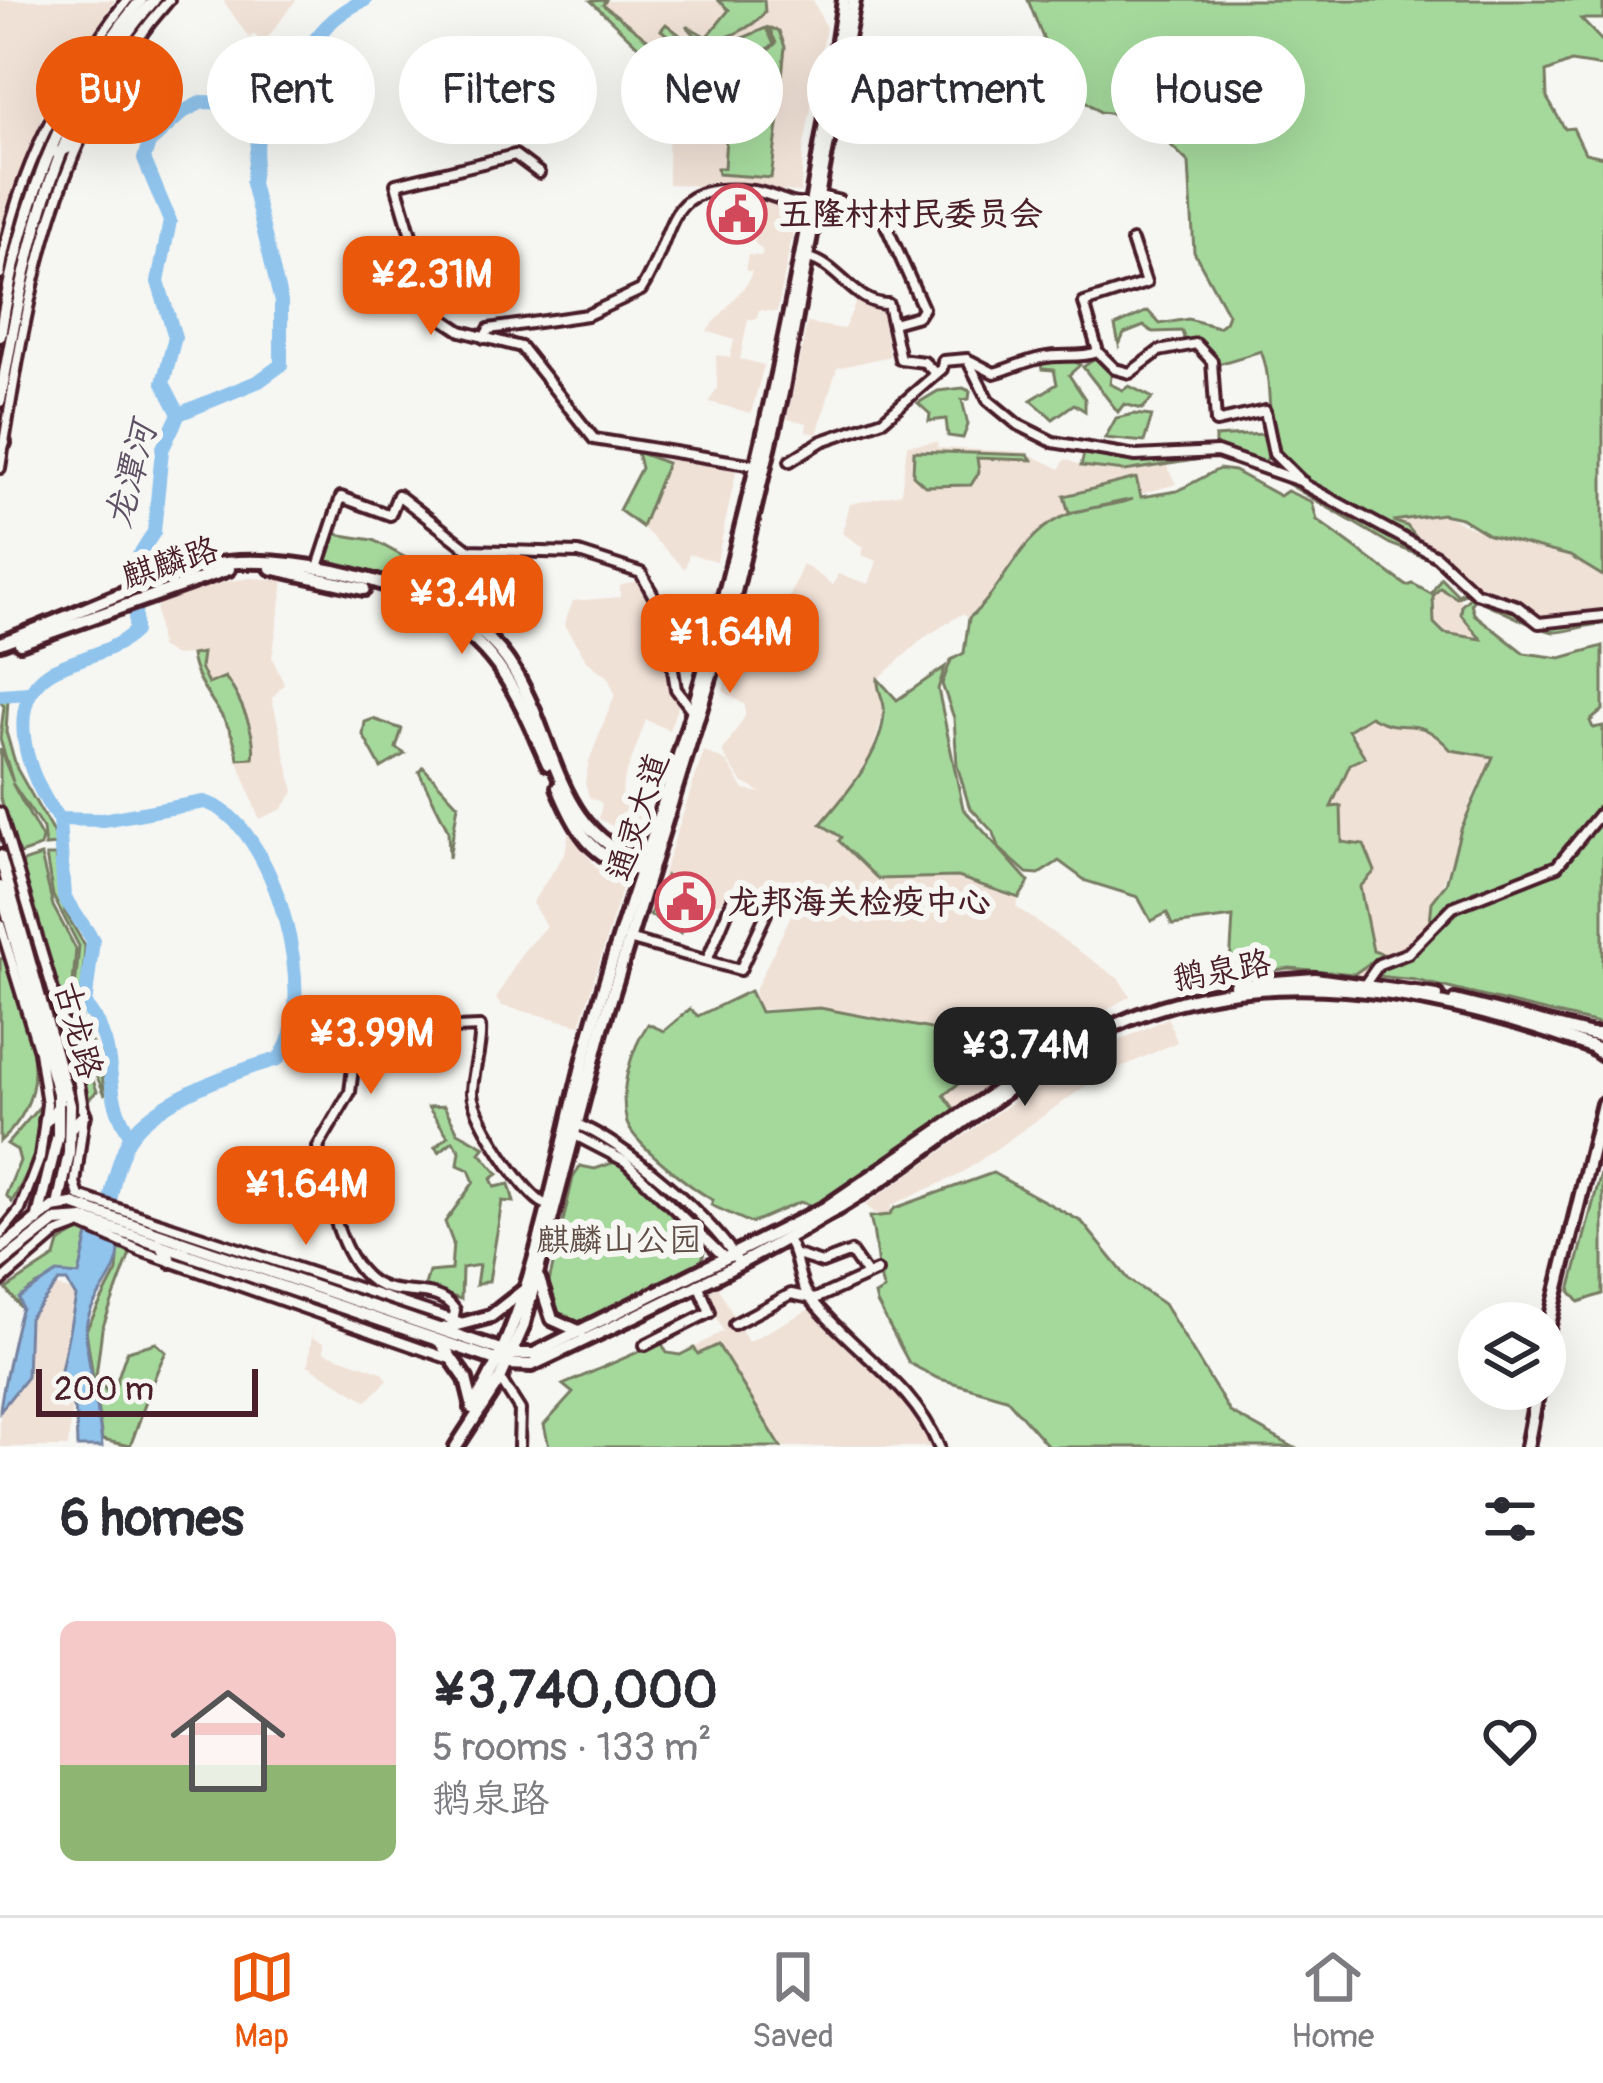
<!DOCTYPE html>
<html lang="en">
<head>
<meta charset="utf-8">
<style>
  :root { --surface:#fff; --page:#f7f7f7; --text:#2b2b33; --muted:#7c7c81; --line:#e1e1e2; --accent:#ea580c }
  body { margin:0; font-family:Pangolin,"LXGW WenKai TC",sans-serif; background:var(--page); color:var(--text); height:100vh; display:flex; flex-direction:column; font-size:45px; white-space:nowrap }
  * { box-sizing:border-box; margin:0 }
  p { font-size:39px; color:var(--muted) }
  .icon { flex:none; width:66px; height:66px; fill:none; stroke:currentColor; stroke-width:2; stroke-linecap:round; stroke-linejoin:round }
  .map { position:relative; height:1447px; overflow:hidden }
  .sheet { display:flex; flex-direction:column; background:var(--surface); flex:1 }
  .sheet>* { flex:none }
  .hud { position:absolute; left:36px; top:36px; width:1533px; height:108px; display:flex; gap:24px }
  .buttons { position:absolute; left:1458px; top:1302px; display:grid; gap:24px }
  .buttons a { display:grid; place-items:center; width:108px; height:108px; border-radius:50%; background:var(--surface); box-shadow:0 12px 48px #0002; font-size:60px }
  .scale { position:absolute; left:36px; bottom:30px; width:222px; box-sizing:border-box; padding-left:12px; border:6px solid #4a1f2b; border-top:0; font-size:33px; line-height:42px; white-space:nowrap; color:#4a1f2b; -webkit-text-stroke:9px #f6f6f2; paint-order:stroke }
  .price { position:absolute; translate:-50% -102px; padding:0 27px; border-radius:24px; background:var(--accent); color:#fff; font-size:39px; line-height:78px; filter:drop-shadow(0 3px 6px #0008) }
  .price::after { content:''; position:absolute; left:50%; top:72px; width:36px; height:27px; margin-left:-18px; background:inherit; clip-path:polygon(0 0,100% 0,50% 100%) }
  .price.selected { background:#222; color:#fff }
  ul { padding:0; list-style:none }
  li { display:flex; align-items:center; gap:36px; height:300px; padding:0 60px }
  li span { display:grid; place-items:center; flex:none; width:336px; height:240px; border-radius:18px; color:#555 }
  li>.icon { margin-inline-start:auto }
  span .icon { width:144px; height:144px; fill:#fffc; stroke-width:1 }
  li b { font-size:51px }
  h2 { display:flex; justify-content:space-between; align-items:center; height:144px; padding:0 60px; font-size:51px }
  .tag { padding:0 42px; border-radius:54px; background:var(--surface); box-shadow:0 12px 48px #0002; font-size:42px; line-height:108px }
  .tag.selected { background:var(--accent); color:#fff }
  .dock { display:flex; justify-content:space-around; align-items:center; height:168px; border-top:3px solid var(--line); background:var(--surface); font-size:33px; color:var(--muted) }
  .dock a { display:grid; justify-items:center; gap:6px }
  .dock .selected { color:var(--accent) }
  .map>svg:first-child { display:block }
</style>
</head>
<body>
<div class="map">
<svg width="1603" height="1447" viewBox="0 0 1603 1447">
  <rect width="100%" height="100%" fill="#f6f6f2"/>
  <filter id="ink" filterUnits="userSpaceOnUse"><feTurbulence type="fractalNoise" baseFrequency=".00833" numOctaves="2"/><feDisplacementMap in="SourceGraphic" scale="24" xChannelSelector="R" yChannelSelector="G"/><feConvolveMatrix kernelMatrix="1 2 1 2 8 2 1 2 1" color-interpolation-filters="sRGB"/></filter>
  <g filter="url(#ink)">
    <!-- built -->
    <g fill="#f0e1d6">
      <path d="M0,0H115L47,102L0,235Z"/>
      <path d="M223,0H296L263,44L254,34L249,38Z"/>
      <path d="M813,0L826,28L803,150L801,192L668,184L669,77L590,1Z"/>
      <path d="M735,192L780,203L779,216L794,227L777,312L759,310L756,319H748L740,359L764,365L751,413L709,402L717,388L716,355L730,357L734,340L707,331L747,284L752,272L745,270L748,255L761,256L763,251L754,242L757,229L726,233L713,213L712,195Z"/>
      <path d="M856,302L882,312L890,356L837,368L817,434L806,431L807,423L787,419L807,323L844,329Z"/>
      <path d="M937,442L938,448L1025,452L1060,469L1065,459L1081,466L1166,465L1176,484L1061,517L1017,555L991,600L969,618L962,614L925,637L878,679L883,714L872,752L831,827L840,842L878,879L958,877L1005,890L1019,898L1016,907L1119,979L1130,996L1044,1047L955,1110L944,1094L958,1069L942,1031L935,1028L885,1024L869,1015L820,1008L758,1009L754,992L797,903L737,878L725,901L711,905L681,935L649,916L704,751L727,762L744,790L762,793L742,782L722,752L745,716V705L723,691L731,661L751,656L749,666L773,668L772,640L803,564L833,585L838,574L869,584L877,561L861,555L863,547L842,533L850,504L901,493L907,445Z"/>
      <path d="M670,456L737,467L717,561L689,554L685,569L642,527Z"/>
      <path d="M1442,514L1489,535L1570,555L1603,576V613L1540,620L1477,590L1410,529L1392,521Z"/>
      <path d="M251,578L284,580L272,658L284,684L272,698L294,792L282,809L259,819L219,707L195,677L189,654L175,656L160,647L156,610L160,599L192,587Z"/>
      <path d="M645,578L662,614L679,703L669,730L646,720L623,783L621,804L639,816L634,837L599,819L602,803L589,797L585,783L589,761L615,694L608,677L588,662L564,625L573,601L620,597V586Z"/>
      <path d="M1440,588L1461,598V615L1481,639L1445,633L1434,622L1432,596Z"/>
      <path d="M1370,716L1386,725L1419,724L1463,753L1493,757L1473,796L1430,921L1410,949L1377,976L1354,974L1382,953L1373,952L1360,887L1375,870L1364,845L1342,842L1330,798L1360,750L1353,732L1346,730Z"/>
      <path d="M569,831L597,868L624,882L580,1025L502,1006L496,999L521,954L546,926L532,903L565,853Z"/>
      <path d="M1168,1018L1177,1042L1094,1080L959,1175L892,1205L889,1215L879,1216L865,1205L1062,1067Z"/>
      <path d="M717,1286L748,1342L810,1309L916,1408L934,1447H781L719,1345L697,1354L694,1348L723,1331L706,1294Z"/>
      <path d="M56,1287L75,1291L76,1297L61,1370L72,1407L68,1447H0V1411L27,1377L29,1318Z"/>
      <path d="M314,1319L312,1338L324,1343V1352L382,1372L388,1380L367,1401L308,1365Z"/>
    </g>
    <!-- green -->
    <g fill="#a5d99c" stroke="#787c64" stroke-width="3">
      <path d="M606,0L603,5L668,55L678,44L661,30L666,24L704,54L715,51L714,59L673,53L671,63H663L670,77L591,1Z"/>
      <path d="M718,0H764L765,12C753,28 721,43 700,41L687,26L707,37L729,10Z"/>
      <path d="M1028,0H1603V19H1581L1603,42V67L1571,62L1546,72L1547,98L1565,129L1573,128L1585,153L1603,157V576L1570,556L1489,535L1461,518L1442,514L1393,521L1407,526L1422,545C1392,529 1287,483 1275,443C1266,412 1273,381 1261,351L1215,365L1204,346L1185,342L1182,331L1153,332L1144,326L1124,334L1119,345L1115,326L1148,311L1160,324L1188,319L1218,327L1225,322L1228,314L1194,252L1189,163L1142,117L1100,112L1061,83Z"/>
      <path d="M766,28L774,44L761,54L754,48L760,64L765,66L761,58L776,43L769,28L779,31L785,47L781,86L770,68L781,87L778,102L700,99V82L732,86L735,62L721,59L724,46Z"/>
      <path d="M730,110L779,118L771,178L718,174L717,168H724L727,121L720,119Z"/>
      <path d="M1066,356L1080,365L1069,375L1085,399V411L1074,404L1053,419L1031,400L1057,384L1054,370L1042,369L1040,360Z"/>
      <path d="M1099,356L1112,369L1110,384L1123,390L1129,386L1153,398L1142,409L1124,404L1118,412L1083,367Z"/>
      <path d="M963,388L970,391L969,399L962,400L968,425L963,438L948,436L946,419L929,421L930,414L918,403L938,391Z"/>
      <path d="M1134,414L1152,416L1144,442L1105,438L1116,418Z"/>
      <path d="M1267,423L1270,454L1264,463L1215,449V437L1264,434Z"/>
      <path d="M1085,450L1175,460L1217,454L1266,468L1426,553L1446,565L1468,592L1457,598L1440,588L1433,596L1434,623L1444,633L1481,639L1461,615L1462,605L1474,594L1510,606L1543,627L1603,619V624C1586,624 1570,632 1554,632C1540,631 1494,606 1475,599L1471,603L1474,614L1524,653L1561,658L1603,646V710L1590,721L1593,728L1603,726V806L1554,865L1473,891L1430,921L1432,902L1446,884L1461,829L1493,757L1451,750C1414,709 1406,738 1370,716L1348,730L1365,757L1350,764L1331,807L1341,806L1342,842L1364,845L1375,871L1360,887L1373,951L1383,954L1354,974L1290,968L1197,980L1199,972L1230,966L1233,917L1172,925L1167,913L1151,921L1138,897L1086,881L1059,861L1039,874L1027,873L1000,849L994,833L969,806L957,765L954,718L942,684L951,660L964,653L969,618C1004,589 1017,540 1058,519C1080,507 1110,507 1133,499L1069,513L1064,496L1136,478L1141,497L1177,491L1219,469L1234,471L1280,496L1287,491L1312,502L1317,520L1407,586L1413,584L1431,594L1441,578L1458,595L1465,591L1435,561L1390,544L1266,471L1220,456L1125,471L1081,466Z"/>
      <path d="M914,451L1028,455L1032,460L977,458L979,472L971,485L925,486L913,475Z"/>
      <path d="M637,452L667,463L642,527L619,510L641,468Z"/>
      <path d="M329,533L373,540L424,568L395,578L323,561Z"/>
      <path d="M202,653L200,668L208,684L225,677C240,697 257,735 253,758L238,759C234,716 196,693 191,655Z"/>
      <path d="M945,667L938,689L963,808L1029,882L1019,898L958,877L878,879L839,841L841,837L821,824C846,794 886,750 884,707C883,697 877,690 878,679L897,700Z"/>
      <path d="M8,699L6,732L17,769L56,838L55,845L45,846L43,829L12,783L42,838L40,847L19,854L0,797V749L13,782L0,739L4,706L0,700Z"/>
      <path d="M373,719L402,729L396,748L405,754L381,768L363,735L365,722Z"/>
      <path d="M423,767L458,805L449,858L448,830L419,772Z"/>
      <path d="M1603,815V1025L1415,980L1377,976L1378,967L1409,956L1472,900L1555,874Z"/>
      <path d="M41,856L53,906L76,949L70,1017L97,1091L89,1099L22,870L23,862Z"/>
      <path d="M46,856H55L65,912L85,946L80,1028L99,1053L105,1095L77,1031L73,1010L79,946L53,896Z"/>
      <path d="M666,876L682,893L672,902L680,910L690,901L694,905L675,924L681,934L650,915Z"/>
      <path d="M6,958C25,1022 61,1089 0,1141V959Z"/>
      <path d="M750,991L760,1012L820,1008L942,1031L959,1053L958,1084L944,1095L955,1110L814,1206L800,1202L751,1223L711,1205L713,1200C693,1189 634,1144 627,1123C618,1090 632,1048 648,1024L664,1031L690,1009L698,1016Z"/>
      <path d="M40,1106L34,1160L12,1202L6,1195L20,1161L17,1150L7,1144Z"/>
      <path d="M444,1106L458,1132L485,1147L480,1153L498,1174L491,1179L495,1187L509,1184L514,1202L502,1201L489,1281L476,1285L479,1265L462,1268L461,1299L424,1288L429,1272L451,1270L453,1243L445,1222L474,1182L469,1170L458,1165L460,1151L453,1141L439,1152L435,1147L448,1136L428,1107Z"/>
      <path d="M618,1161L705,1241L702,1265L573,1324L554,1314L547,1291L573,1178L580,1166L595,1169Z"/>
      <path d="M1603,1165V1294L1579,1302L1570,1291Z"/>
      <path d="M993,1173L1082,1222L1130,1281L1164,1304L1230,1412L1293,1447H1049L1006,1398L937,1378L909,1363L877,1303L875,1295L884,1290C874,1263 878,1244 870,1217L889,1215L895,1208Z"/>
      <path d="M79,1231L88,1235L79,1276C55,1278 32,1281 18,1303L22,1309L6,1289L55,1257L59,1243Z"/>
      <path d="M119,1245L130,1254L102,1329L96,1376L111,1398L127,1351L156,1343L166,1352C149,1384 144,1412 130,1446L102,1440L86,1330L117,1271Z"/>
      <path d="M661,1342L667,1353L680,1355L694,1348L698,1354L718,1345L781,1447H549L544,1425L573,1393L563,1385Z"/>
    </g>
    <!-- water -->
    <path fill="#90c4ed" stroke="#74829f" stroke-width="3" d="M88,1235L119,1245C121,1279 84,1301 86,1334C88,1370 99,1408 102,1447H77L76,1416L61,1370L76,1297L67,1282H59L29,1318L27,1377L0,1411C0,1402 18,1314 22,1309L19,1298L57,1273L79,1275Z"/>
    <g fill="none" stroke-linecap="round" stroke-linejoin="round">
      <!-- river -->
      <g stroke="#90c4ed" stroke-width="14">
        <path d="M179,414L163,383L175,337L158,282L170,221L144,159L149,143L183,112L202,102L263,104"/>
        <path d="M0,695L29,693"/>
        <path d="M59,819L64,897L93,940L85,1005C125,1054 97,1087 131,1136"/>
        <path d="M100,1258C107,1222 111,1180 125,1147C143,1103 236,1071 278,1059C323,1007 275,820 204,802L103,820L59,819C29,781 0,702 52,671C79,657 113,653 135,631L136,560L154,532L162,450L179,414L259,381L281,365V302L252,183L263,104C302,71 312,22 365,0"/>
      </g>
      <!-- minor casing -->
      <g stroke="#4a1f2b" stroke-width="16">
        <g id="minor">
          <path d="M539,173L515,155L396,184L434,313L461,331L521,347L594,439L754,465"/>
          <path d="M819,196L840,201L856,213L879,210L923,308L918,316L893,323"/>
          <path d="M808,258C838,264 855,305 888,304L900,359L924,362L934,372"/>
          <path d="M0,274C15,174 66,79 127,0"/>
          <path d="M484,338L489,329L587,315L641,290C679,230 660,180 753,191C772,193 788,206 807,204"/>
          <path d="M1098,352L1084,303L1146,283L1132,241"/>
          <path d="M971,361L994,373C1010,369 1025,361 1041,358C1062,353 1078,359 1098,352L1115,369L1130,373L1159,351L1196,344L1212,361L1216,422L1265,411L1274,454L1305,485L1436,556L1476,593L1517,606L1539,623L1603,616"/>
          <path d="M790,461L822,441L883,420L942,369L943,361L967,359L988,400L1017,424L1053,442L1136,456L1217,452L1303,482"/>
          <path d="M0,468C27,298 51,133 169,0"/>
          <path d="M318,567L341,497L390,515L398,495L469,550L579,553L641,573L665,617L676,689L692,710"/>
          <path d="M0,813L77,1071L84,1115L75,1184L79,1196L460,1322"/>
          <path d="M0,924L39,1051L47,1104L40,1157L20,1210L0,1235"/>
          <path d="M628,939L740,970L766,914L763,904L741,895L733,898L708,958"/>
          <path d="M1365,984L1379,964L1408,953L1453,907L1557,866L1603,810"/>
          <path d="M573,1123C618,1137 718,1222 739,1264"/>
          <path d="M571,1133L625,1161L725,1258"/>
          <path d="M786,1238C800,1257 796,1280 810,1298C852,1351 913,1383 939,1447"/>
          <path d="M797,1255L822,1263L851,1252L867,1275"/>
          <path d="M0,1282L57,1233L81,1224L141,1251L450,1359"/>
          <path d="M453,1321L455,1310C440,1287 409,1295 386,1288C339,1274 327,1188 318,1147L350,1092L353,1068L401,1046L409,1030L480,1027C482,1048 472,1072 472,1093C473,1117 525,1196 545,1204"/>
          <path d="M734,1324L791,1294L815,1299L877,1271"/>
          <path d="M645,1345L710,1312L698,1284"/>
          <path d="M501,1380L520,1410L519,1447"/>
        </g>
      </g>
      <!-- secondary casing -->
      <g stroke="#4a1f2b" stroke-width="20">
        <g id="secondary">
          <path d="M271,568L364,589"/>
          <path d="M444,617C503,653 521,703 548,764"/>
          <path d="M0,643C68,619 136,582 206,566C284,549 424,584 484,635C508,655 522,683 534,711C561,778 572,840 648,864"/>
          <path d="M20,643L229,569"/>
          <path d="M558,787C577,831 591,858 640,871"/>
          <path d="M1235,985L1315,979L1437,996"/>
          <path d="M1455,1001L1600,1037"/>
          <path d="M539,1279L552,1319L581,1332"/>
          <path d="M512,1354H534L825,1208L1051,1054"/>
          <path d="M508,1364L532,1365C644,1312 758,1260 862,1193C941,1143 1013,1079 1095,1035C1251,952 1440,991 1597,1049"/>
          <path d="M472,1408C539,1303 559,1142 594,1021C627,904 671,791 703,675C764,454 812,226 844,0"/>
          <path d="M456,1447L500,1379L523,1327L602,1028L730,613L782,393L854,0"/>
        </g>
      </g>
      <!-- primary casing -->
      <g stroke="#4a1f2b" stroke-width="20">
        <g id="primary">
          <path d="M57,153L74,145"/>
          <path d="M0,336C20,209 59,100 141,0"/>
          <path d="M0,401C26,254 51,115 154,0"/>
          <path d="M0,446L4,443"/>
          <path d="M0,856L70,1105L69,1153L58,1206"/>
          <path d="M0,887L58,1093V1135L37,1221"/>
          <path d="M1593,1035H1603"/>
          <path d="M1590,1046L1603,1055"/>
          <path d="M46,1121L58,1107"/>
          <path d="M71,1128L84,1115"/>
          <path d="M161,1245L171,1261"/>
          <path d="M0,1249L53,1207L72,1204L512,1354"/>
          <path d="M0,1264L55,1221L84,1219L508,1364"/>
          <path d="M442,1329L491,1316L523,1291"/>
          <path d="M1545,1341L1603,1104"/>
          <path d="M440,1342L466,1379L473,1407"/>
          <path d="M1527,1447L1538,1389"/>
        </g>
      </g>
      <!-- minor -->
      <use href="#minor" stroke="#f6f6f2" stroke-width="8"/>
      <!-- secondary -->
      <use href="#secondary" stroke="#f6f6f2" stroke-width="10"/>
      <!-- primary -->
      <use href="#primary" stroke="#f6f6f2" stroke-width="10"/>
    </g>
  </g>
  <!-- icons -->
  <defs>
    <g id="civic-ring" transform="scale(3)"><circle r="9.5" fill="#f6f6f2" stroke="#d1495b" stroke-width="1.5"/><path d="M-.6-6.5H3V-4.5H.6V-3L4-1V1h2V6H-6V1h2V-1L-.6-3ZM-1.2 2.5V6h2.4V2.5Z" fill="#d1495b"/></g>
  </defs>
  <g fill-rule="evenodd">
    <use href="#civic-ring" x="737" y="214"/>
    <use href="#civic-ring" x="685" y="902"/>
  </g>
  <g text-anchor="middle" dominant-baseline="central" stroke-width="12" stroke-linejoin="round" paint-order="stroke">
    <!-- poi labels -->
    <g font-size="33" font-weight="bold" fill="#4a1f2b" stroke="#f6f6f2" text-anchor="start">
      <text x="779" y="214">五隆村村民委员会</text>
      <text x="727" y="902">龙邦海关检疫中心</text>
    </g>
    <!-- street labels -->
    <g font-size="33" fill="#4a1f2b" stroke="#f6f6f2">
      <text transform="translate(170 563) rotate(-18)">麒麟路</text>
      <text transform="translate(638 817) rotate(-72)">通灵大道</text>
      <text transform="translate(1222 971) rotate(-10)">鹅泉路</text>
      <text transform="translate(78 1030) rotate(75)">古龙路</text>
    </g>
    <!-- park labels -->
    <g font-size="33" fill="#614e47" stroke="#f6f6f2">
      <text x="619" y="1240">麒麟山公园</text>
    </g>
    <!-- water labels -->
    <g font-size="36" font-style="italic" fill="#5f5165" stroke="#f6f6f2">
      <text transform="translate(131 475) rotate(-75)">龙潭河</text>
    </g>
  </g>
</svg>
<div class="buttons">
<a><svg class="icon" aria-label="layers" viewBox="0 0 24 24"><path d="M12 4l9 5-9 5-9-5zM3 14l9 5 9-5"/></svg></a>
</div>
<div class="scale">200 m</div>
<b class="price" style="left:431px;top:338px">¥2.31M</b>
<b class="price" style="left:462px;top:657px">¥3.4M</b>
<b class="price" style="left:730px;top:696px">¥1.64M</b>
<b class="price" style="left:371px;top:1097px">¥3.99M</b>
<b class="price selected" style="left:1025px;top:1109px">¥3.74M</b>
<b class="price" style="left:306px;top:1248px">¥1.64M</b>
<div class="hud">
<a class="tag selected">Buy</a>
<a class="tag">Rent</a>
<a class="tag">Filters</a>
<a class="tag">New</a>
<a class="tag">Apartment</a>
<a class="tag">House</a>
</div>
</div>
<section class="sheet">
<h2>6 homes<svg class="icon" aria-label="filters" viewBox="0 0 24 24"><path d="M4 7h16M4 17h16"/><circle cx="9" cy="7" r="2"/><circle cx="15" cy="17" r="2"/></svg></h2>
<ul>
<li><span style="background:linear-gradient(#f6c9c9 60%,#8fb573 0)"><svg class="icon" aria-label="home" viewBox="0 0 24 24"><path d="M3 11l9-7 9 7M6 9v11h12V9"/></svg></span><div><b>¥3,740,000</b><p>5 rooms · 133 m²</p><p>鹅泉路</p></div><svg class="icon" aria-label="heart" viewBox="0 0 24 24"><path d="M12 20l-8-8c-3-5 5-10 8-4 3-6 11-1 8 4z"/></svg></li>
</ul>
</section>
<nav class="dock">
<a class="selected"><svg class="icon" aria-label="map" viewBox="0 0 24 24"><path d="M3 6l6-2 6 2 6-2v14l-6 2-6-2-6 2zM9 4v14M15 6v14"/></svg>Map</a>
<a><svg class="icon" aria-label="saved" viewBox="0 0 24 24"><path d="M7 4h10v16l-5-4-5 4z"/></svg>Saved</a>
<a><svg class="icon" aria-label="home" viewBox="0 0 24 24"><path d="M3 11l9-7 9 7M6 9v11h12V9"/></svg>Home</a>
</nav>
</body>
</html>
